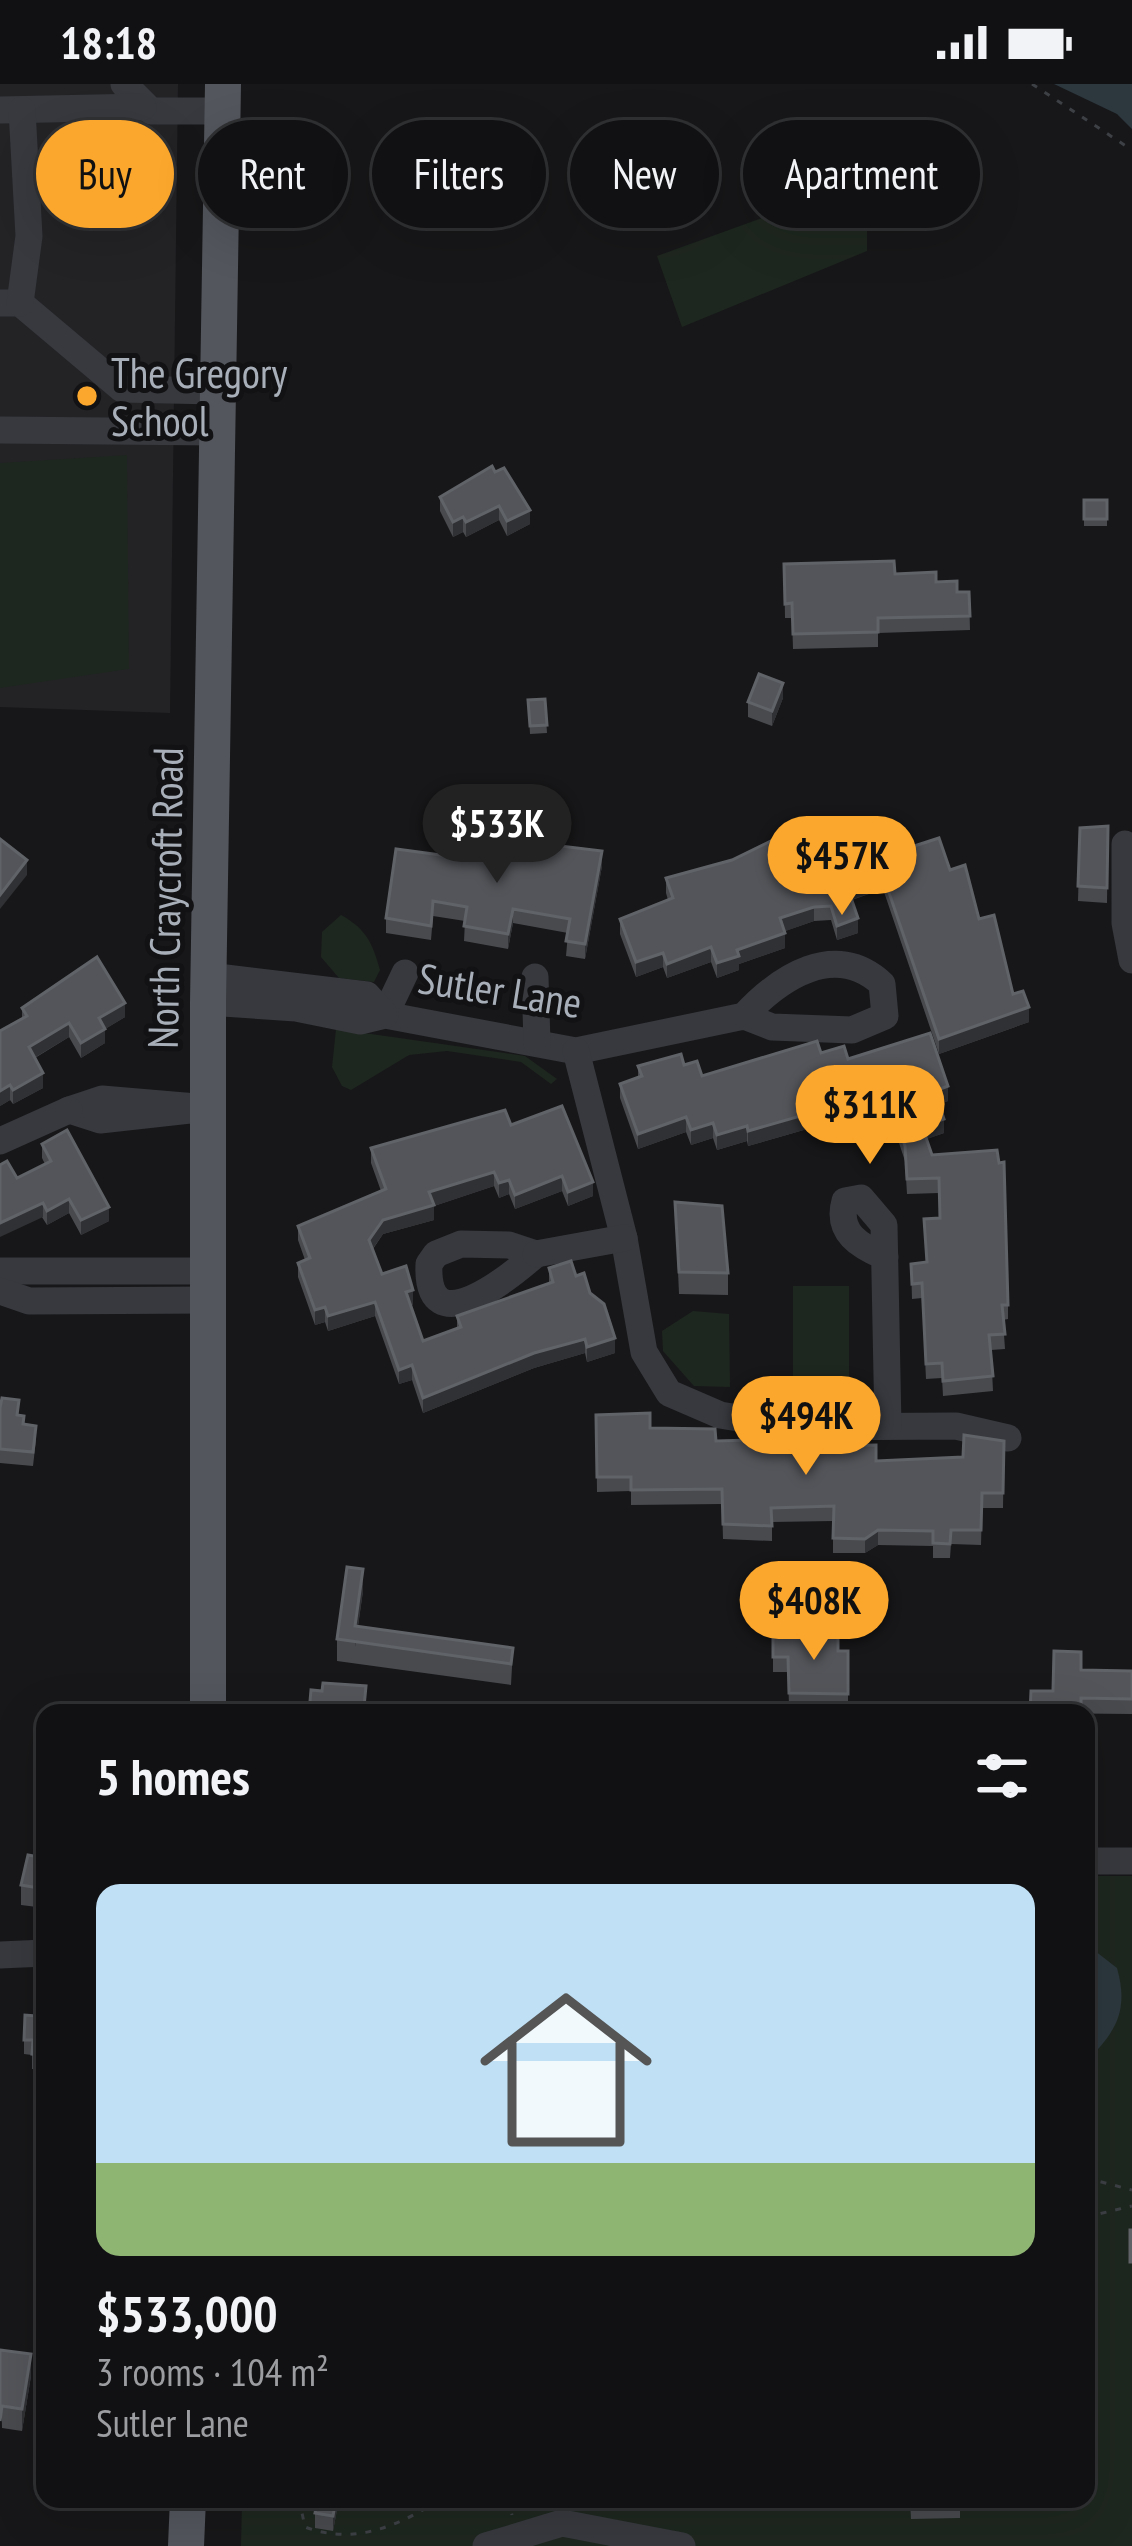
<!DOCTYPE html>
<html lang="en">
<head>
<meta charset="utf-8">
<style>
  :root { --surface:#111113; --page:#1e1f21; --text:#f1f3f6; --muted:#9c9da0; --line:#303133; --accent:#fba62c }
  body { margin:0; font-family:"PT Sans Narrow",sans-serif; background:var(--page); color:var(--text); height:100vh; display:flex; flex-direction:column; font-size:45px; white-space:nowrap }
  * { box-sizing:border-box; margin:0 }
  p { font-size:39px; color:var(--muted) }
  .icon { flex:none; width:66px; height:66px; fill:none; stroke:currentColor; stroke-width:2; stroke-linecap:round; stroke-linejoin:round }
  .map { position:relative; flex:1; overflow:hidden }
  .side { position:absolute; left:36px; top:1620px; width:1059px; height:804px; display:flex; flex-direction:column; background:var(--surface); border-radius:24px; box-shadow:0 12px 48px #0002,0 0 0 3px var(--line) }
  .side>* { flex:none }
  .banner { position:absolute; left:36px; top:36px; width:1062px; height:108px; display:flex; gap:24px }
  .price { position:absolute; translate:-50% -102px; padding:0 27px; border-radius:42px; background:var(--accent); color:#111; font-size:39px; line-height:78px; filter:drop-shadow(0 3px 6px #0008) }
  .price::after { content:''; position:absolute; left:50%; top:72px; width:36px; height:27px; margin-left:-18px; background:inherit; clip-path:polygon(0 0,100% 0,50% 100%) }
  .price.selected { background:#222; color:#fff }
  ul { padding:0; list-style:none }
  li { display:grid; align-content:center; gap:24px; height:636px; padding:0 60px }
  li+li { border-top:3px solid var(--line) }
  li span { display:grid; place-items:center; height:372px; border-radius:24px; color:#555 }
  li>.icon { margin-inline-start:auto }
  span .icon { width:216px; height:216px; fill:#fffc; stroke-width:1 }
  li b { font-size:51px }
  h2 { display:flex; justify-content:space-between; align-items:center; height:144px; padding:0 60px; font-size:51px }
  .pill { padding:0 42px; border-radius:54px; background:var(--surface); box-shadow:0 12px 48px #0002,0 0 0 3px var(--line); font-size:42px; line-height:108px }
  .pill.selected { background:var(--accent); color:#111 }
  .status { display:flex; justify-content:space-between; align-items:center; height:84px; padding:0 60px; background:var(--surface); direction:ltr }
  .status svg { height:33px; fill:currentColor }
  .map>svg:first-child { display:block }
</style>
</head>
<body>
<div class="status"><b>18:18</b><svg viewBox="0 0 49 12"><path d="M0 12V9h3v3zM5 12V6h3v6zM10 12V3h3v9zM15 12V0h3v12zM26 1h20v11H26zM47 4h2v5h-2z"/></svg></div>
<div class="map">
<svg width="1132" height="2462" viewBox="0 0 1132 2462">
  <rect width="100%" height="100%" fill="#171719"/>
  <!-- built -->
  <path fill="#232326" d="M0,0H178L170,629L0,623Z"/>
  <!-- green -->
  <g fill="#1e271f">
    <path d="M867,96V167L682,243L657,172Z"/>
    <path d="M127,371L129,585L0,604V379Z"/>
    <path d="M341,831C366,845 372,858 380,886L374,898L339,894L321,873L322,848Z"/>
    <path d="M336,945L525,972L557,995L551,1000L521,978L447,967L409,971L351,1006L342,1002L332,983Z"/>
    <rect x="793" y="1202" width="56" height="109"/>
    <path d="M693,1227L729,1230L730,1303L694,1302L663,1267L662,1247Z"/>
    <path d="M1086,1792H1132V2462H241L242,2415H1086Z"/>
  </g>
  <!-- water -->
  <g fill="#2c373e">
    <path d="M1054,0H1132V45L1117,30Z"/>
    <path d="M1086,1860L1117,1884C1129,1926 1116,1949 1086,1977Z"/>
  </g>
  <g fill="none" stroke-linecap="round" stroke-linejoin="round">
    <!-- path -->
    <g stroke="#3d4045" stroke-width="3" stroke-dasharray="6 9" stroke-linecap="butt">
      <path d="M1032,0L1132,66"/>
      <path d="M1086,2094L1132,2106"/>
      <path d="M1086,2133L1132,2122"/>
      <path d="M299,2415L305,2443C355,2462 400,2441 441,2415"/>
      <path d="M508,2415L512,2431"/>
    </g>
    <!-- minor -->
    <g stroke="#37393e" stroke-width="27">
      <path d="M124,0L151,27H222"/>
      <path d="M0,26L143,23"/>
      <path d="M0,219H20L122,305L216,307"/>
      <path d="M20,219L29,152L22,26"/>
      <path d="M0,346L216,348"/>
      <path d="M1125,760V839L1132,876"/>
      <path d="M405,889L385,931L576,967L744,932L772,943L852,946L885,932L882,900C835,856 779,894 744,932"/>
      <path d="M535,893L537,959"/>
      <path d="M208,918L296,924L360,937L385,931L367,911L209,892"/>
      <path d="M576,967L624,1154L644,1268L669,1309L720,1331L793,1343L956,1342L1008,1354"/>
      <path d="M102,1015L208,1024L100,1036L69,1026Z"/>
      <path d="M0,1057L69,1026"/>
      <path d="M461,1160L509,1161L536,1170C512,1191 425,1264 429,1180L436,1170Z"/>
      <path d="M536,1170L624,1154"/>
      <path d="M885,1173C860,1162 836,1149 845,1117L861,1114L884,1141L888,1342"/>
      <path d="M0,1187H211"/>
      <path d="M0,1207L29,1217L211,1216"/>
      <path d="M1086,1777H1132"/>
      <path d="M0,1871L45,1869"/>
      <path d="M486,2462L562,2439L682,2462"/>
    </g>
    <!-- major -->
    <g stroke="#53565d" stroke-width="36">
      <path d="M208,1629V918L223,0"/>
      <path d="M186,2462L188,2415"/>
    </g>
  </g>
  <!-- wall -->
  <g fill="#484a4e">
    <path d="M626,70L691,124L655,144L641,119L629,126L607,88V73Z"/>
    <path d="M874,76L912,87H933V118L916,119V139H884L883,107H874Z"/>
    <path d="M492,382L530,440L507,452L499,436L466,453L463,448L453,453L440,427V413Z"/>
    <path d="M1084,416L1107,435V442H1084Z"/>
    <path d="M784,480L895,490L936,498L957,508H969L970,546L878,549V563L793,565L792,534H785Z"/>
    <path d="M783,614L772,642L748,633V618Z"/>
    <path d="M545,615L547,649L530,650L528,616Z"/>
    <path d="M1108,742L1107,819L1078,817L1080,744Z"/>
    <path d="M879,758L905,765L950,786L979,835L1013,910L1029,938L939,970L883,805L852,816L858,849L837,856L831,836L814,837L785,847V864L739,880V886L717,894L711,878L667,894L663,883L636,893L620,850V835L668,816L666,809V794L788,766L836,780L879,766Z"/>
    <path d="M440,760L506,772L602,782L585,875L566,872L568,849L513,839L508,865L464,857L465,837L433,832L431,856L386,849V834L440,771Z"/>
    <path d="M22,924L125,933L105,945V959L81,974L69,953L35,974L43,1004L13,1020L10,1016L0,1022L22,935Z"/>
    <path d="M821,969L848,975L948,1017L939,1020L944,1049L926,1055L932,1071L1008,1221V1235L1003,1236L1005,1265L991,1266L993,1307L943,1312L942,1294L926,1295L922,1214L912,1215L911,1180L926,1178L924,1135L940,1134L939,1109L907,1110L905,1077L891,1035L848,1051L842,1035L748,1062L747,1057L717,1066L713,1054L691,1061L686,1048L638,1065L620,1014V1000L638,993V982L684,981L702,992Z"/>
    <path d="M511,1041L593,1112L568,1122L562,1107L515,1125L509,1110L499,1114L494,1102L434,1122V1136L383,1150L373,1165L382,1190L413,1221H411L423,1257L457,1245V1232L549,1200V1184L576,1192L590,1209L615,1269L587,1278L585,1269L534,1284L423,1329L412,1296L399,1300L375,1232L328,1247L325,1238L315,1241L298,1193V1179L305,1176L298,1156V1142L381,1107L371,1079V1064Z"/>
    <path d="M42,1060L109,1137L81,1151L69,1129L47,1141L17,1094L45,1080L42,1074Z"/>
    <path d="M675,1118L728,1189V1211L679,1210Z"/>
    <path d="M0,1324L19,1331L36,1356L33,1382L0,1379Z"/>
    <path d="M596,1331L716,1357L876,1377L963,1373L1004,1357L1003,1424H982L981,1461L951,1460L950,1474H933V1462L878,1461L865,1469H833V1437L772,1438V1457L723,1455L722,1420L631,1421V1407L597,1408Z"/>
    <path d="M363,1507L358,1542L513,1564L511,1601L337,1577V1555Z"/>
    <path d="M773,1550L838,1567H848V1625L789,1623L788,1588H773Z"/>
    <path d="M1081,1586L1132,1587V1630L1030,1629L1053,1607Z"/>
    <path d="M45,1774V1824L21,1821V1801Z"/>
    <path d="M45,1921V1985H32V1971L24,1970V1956L37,1932Z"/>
    <path d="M0,2266L31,2292L22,2347L2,2344Z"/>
    <path d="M339,2415L333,2447L315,2444V2429Z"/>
    <path d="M910,2415H960V2434L911,2435Z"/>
  </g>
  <!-- shaded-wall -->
  <g fill="#303134">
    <path d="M641,105V119L629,126V112Z"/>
    <path d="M691,109V124L655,144V130Z"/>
    <path d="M499,422V436L466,453V438Z"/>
    <path d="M530,426V440L507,452V437Z"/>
    <path d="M463,433V448L453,453V438Z"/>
    <path d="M783,599V614L772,642V627Z"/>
    <path d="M602,767V782L585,875V860Z"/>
    <path d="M27,776V791L0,825V811Z"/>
    <path d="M883,791V805L847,817V802Z"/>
    <path d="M814,823V837L780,849V834Z"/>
    <path d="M513,825V839L508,865V850Z"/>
    <path d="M858,834V849L837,856V842Z"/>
    <path d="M785,849V864L739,880V886L717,894V879L737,866Z"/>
    <path d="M711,863V878L667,894V880Z"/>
    <path d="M663,869V883L636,893V878Z"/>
    <path d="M125,919V933L105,945V959L81,974V959L99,934Z"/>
    <path d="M1029,923V938L939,970V955Z"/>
    <path d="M69,939V953L29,977V963Z"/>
    <path d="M43,989V1004L13,1020V1006Z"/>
    <path d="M10,1001V1016L0,1022V1007Z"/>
    <path d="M948,1002V1017L935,1021V1007Z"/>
    <path d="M842,1020V1035L748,1062V1047Z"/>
    <path d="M891,1021V1035L848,1051V1036Z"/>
    <path d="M686,1033V1048L638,1065V1050Z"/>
    <path d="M944,1035V1049L922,1057V1042Z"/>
    <path d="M713,1039V1054L691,1061V1046Z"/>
    <path d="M747,1042V1057L717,1066V1051Z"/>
    <path d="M494,1088V1102L434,1122V1136L383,1150L369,1170V1156L383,1136L429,1108Z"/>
    <path d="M562,1092V1107L515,1125V1111Z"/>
    <path d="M509,1096V1110L499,1114V1099Z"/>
    <path d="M593,1098V1112L568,1122V1108Z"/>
    <path d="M69,1115V1129L47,1141V1127Z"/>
    <path d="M43,1119V1133L0,1153V1139Z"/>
    <path d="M109,1123V1137L81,1151V1136Z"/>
    <path d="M413,1206V1221L406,1223V1208Z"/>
    <path d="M375,1218V1232L328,1247V1232Z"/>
    <path d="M325,1223V1238L315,1241V1226Z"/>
    <path d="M615,1254V1269L587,1278V1263Z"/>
    <path d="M585,1255V1269L534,1284L423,1329V1314L534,1269Z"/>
    <path d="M412,1281V1296L399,1300V1286Z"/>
    <path d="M878,1446V1461L865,1469V1455Z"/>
    <path d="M363,1485V1507L355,1563V1542Z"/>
    <path d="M31,2270V2292L22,2347V2325Z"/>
    <path d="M336,2415H339L333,2447V2432Z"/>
  </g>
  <!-- building -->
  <g fill="#53555a" stroke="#606368" stroke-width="3">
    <path d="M658,52L691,109L655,130L641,105L629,112L607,73L622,64L626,70Z"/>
    <path d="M895,75V82H910L912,87H933V104H916V124L884,125L883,92H874V76Z"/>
    <path d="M492,382L495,388L504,384L530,426L507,437L499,422L466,438L463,433L453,438L440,413Z"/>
    <rect x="1084" y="416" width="23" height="19"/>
    <path d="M894,477L895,490L936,488V498L957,497V508H969L970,532L878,534V548L793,550L792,519L785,520L784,480Z"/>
    <path d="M759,590L783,599L772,627L748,618Z"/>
    <path d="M545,615L547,641L530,642L528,616Z"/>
    <path d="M1108,742L1107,804L1078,802L1080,744Z"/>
    <path d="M900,751L905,765L939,754L950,786L965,781L979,835L994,831L1013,910L1023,907L1029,923L939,955L883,791L847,802L858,834L837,842L831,822L814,823L780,834L785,849L737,866L739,872L717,879L711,863L667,880L663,869L636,878L620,835L673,814L666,794L732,776L773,756H785L788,766L826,753L836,780L882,765L879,758Z"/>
    <path d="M0,755L27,776L0,811Z"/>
    <path d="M527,758L602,767L585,860L566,857L570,835L513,825L508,850L464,842L467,823L433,817L431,842L386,834L396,765L441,771L440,760L506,772L508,764L526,768Z"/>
    <path d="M97,873L125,919L99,934L105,945L81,959L69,939L29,963L43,989L13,1006L10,1001L0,1007V947L27,932L22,924Z"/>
    <path d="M930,949L948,1002L935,1007L944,1035L922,1042L932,1071L997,1066L999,1079L1004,1078L1008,1221H1002L1005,1250L989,1251L993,1292L943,1297L942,1279L926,1280L922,1199L912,1200L911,1180L927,1178L924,1135L940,1134L939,1094L907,1095L905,1062L891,1021L848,1036L842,1020L748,1047L747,1042L717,1051L713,1039L691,1046L686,1033L638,1050L620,1000L642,992L638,982L681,970L684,981L697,977L702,992L817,957L821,969L844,962L848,975Z"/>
    <path d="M562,1022L593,1098L568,1108L562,1092L515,1111L509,1096L499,1099L494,1088L429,1108L434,1121L383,1136L369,1156L382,1190L406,1182L413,1206L406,1208L423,1257L461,1243L457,1232L553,1198L549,1184L571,1177L576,1192L584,1189L590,1209L604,1220L615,1254L587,1263L585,1255L534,1269L423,1314L412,1281L399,1286L375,1218L328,1232L325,1223L315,1226L298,1179L310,1174L298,1142L386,1105L371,1064L505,1026L511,1041Z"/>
    <path d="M67,1046L109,1123L81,1136L69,1115L47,1127L43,1119L0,1139V1081L7,1077L17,1094L51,1077L42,1060Z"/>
    <path d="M675,1118L722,1122L728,1189L679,1188Z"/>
    <path d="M2,1314L19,1316L17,1331L24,1332L23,1340L36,1342L33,1368L0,1365V1324Z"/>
    <path d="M650,1329V1344L715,1345L716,1357L750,1356V1363L876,1361V1377L963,1373L964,1351L1004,1357L1003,1409H982L981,1446H951L950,1460L933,1459V1447L878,1446L865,1455L833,1454L834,1422L771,1424L772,1442L723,1440L722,1405L631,1406V1393H597L596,1331Z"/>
    <path d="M347,1483L363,1485L355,1542L513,1564L511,1580L337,1555Z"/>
    <path d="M838,1549V1567H848V1610L789,1609L788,1573H773V1550Z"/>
    <path d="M1054,1567L1081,1568V1586L1132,1587V1615L1081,1614V1621L1064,1620V1629H1030L1031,1607H1053Z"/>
    <path d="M323,1599L366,1602L364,1623L385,1625V1629H309L311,1606L322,1607Z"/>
    <path d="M28,1771L45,1774V1805L21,1801Z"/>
    <path d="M37,1921H45V1971L32,1970L33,1956H24L25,1931L37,1932Z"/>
    <rect x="1130" y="2146" width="2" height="32"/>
    <path d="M0,2266L31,2270L22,2325L2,2322L0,2337Z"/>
    <path d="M318,2415H336L333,2432L315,2429Z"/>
  </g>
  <!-- markers -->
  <circle fill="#fba62c" stroke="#121214" stroke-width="4.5" cx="87" cy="312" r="12"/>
  <g text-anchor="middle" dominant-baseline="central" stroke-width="10" stroke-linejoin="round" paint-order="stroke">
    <!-- poi labels -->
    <g font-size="42" fill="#a8afb9" stroke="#121214" text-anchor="start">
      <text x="111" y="288">The Gregory<tspan x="111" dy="48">School</tspan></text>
    </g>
    <!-- street labels -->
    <g font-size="42" fill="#a8afb9" stroke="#121214">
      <text transform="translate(165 814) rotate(-89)">North Craycroft Road</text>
      <text transform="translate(500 906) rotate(9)">Sutler Lane</text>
    </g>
  </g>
</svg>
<b class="price selected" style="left:497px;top:802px">$533K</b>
<b class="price" style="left:842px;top:834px">$457K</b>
<b class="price" style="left:870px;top:1083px">$311K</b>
<b class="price" style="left:806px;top:1394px">$494K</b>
<b class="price" style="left:814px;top:1579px">$408K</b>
<div class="banner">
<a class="pill selected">Buy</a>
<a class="pill">Rent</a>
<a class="pill">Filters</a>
<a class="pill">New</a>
<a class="pill">Apartment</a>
</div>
<section class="side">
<h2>5 homes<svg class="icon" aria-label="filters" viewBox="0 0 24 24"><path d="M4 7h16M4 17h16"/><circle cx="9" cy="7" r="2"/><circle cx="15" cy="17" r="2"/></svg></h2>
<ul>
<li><span style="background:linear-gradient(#bfe0f5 75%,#8fb573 0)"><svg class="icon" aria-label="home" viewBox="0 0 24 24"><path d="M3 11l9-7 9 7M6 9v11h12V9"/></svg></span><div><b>$533,000</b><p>3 rooms · 104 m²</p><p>Sutler Lane</p></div></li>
</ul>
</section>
</div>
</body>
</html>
